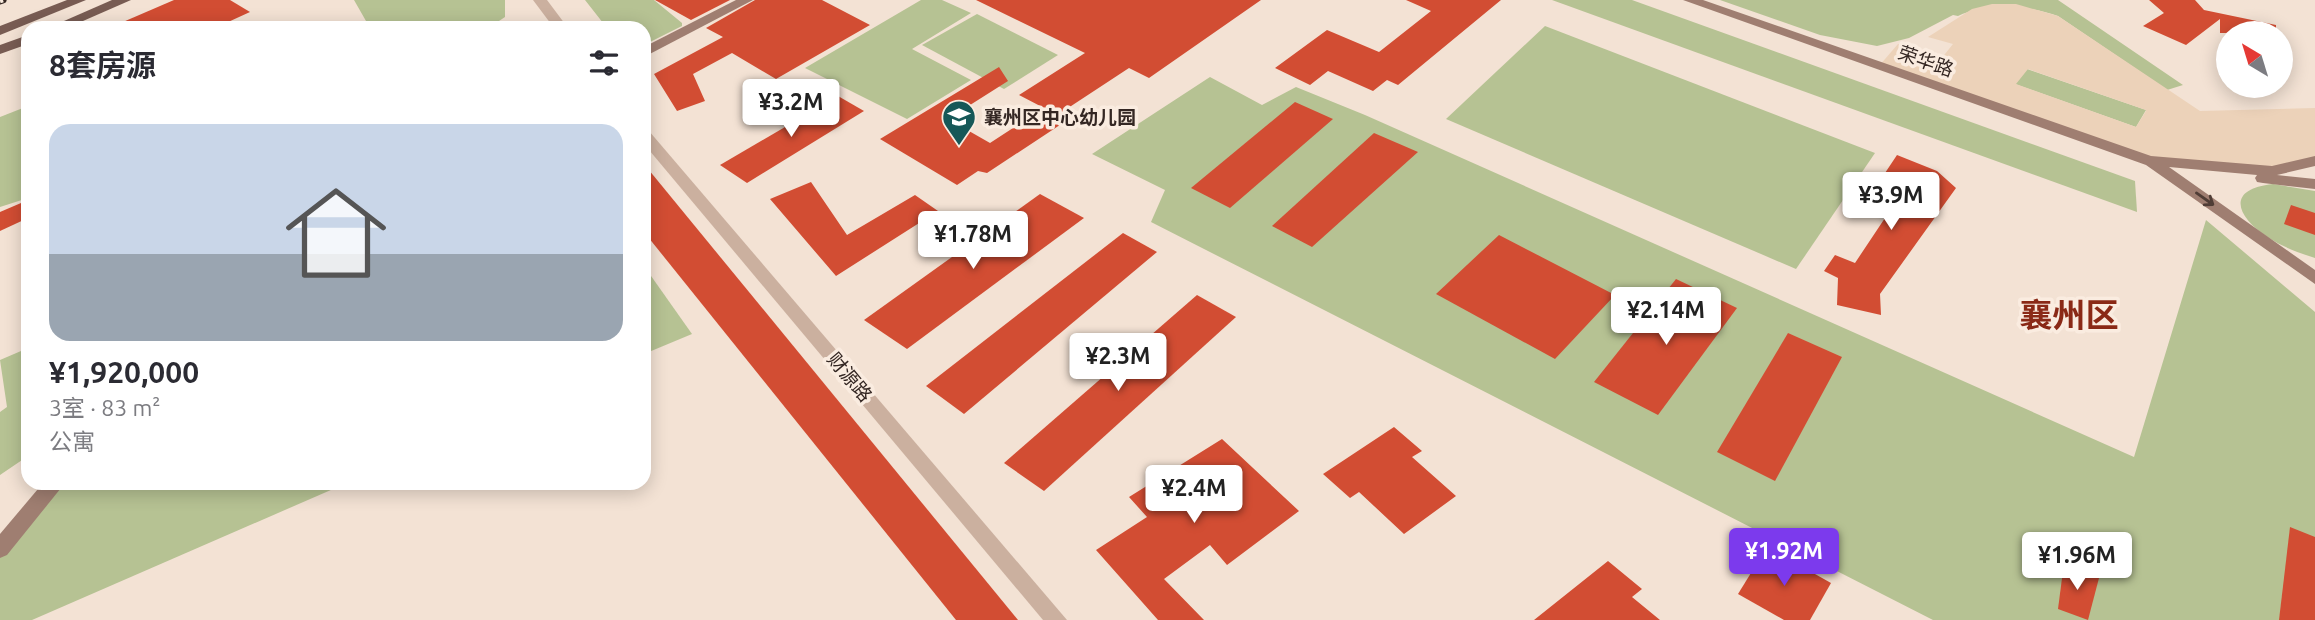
<!DOCTYPE html>
<html lang="zh">
<head>
<meta charset="utf-8">
<style>
  :root { --surface:#fff; --page:#f7f7f7; --text:#2b2b33; --muted:#7c7c81; --line:#e1e1e2; --accent:#7c3aed }
  body { margin:0; font-family:Ubuntu,"Noto Sans SC",sans-serif; background:var(--page); color:var(--text); height:100vh; display:flex; flex-direction:column; font-size:26px; white-space:nowrap }
  * { box-sizing:border-box; margin:0 }
  p { font-size:23px; color:var(--muted) }
  .icon { flex:none; width:38px; height:38px; fill:none; stroke:currentColor; stroke-width:2; stroke-linecap:round; stroke-linejoin:round }
  .map { position:relative; flex:1; overflow:hidden }
  .panel { position:absolute; left:21px; top:21px; width:630px; height:469px; display:flex; flex-direction:column; background:var(--surface); border-radius:21px; box-shadow:0 4px 18px #0003 }
  .panel>* { flex:none }
  .needle { width:46px; rotate:322deg }
  .buttons { position:absolute; left:2216px; top:21px; display:grid; gap:14px }
  .buttons a { display:grid; place-items:center; width:77px; height:77px; border-radius:50%; background:var(--surface); box-shadow:0 4px 18px #0003; font-size:35px }
  .price { position:absolute; translate:-50% -60px; padding:0 16px; border-radius:7px; background:#fff; color:#222; font-size:23px; line-height:46px; filter:drop-shadow(0 2px 4px #0008) }
  .price::after { content:''; position:absolute; left:50%; top:42px; width:21px; height:16px; margin-left:-10px; background:inherit; clip-path:polygon(0 0,100% 0,50% 100%) }
  .price.selected { background:var(--accent); color:#fff }
  ul { padding:0; list-style:none }
  li { display:grid; align-content:center; gap:14px; height:371px; padding:0 28px }
  li+li { border-top:2px solid var(--line) }
  li span { display:grid; place-items:center; height:217px; border-radius:21px; color:#555 }
  li>.icon { margin-inline-start:auto }
  span .icon { width:126px; height:126px; fill:#fffc; stroke-width:1 }
  li b { font-size:30px }
  h2 { display:flex; justify-content:space-between; align-items:center; height:84px; padding:0 28px; font-size:30px }
  .map>svg:first-child { display:block }
</style>
</head>
<body>
<div class="map">
<svg width="2315" height="620" viewBox="0 0 2315 620">
  <rect width="100%" height="100%" fill="#f3e2d4"/>
  <!-- green -->
  <g fill="#b6c293">
    <path d="M354,0H505V17L493,25L515,22L516,28H370Z"/>
    <path d="M585,0H654L682,23V26L644,45V28H607Z"/>
    <path d="M921,0H942L971,13L912,49L971,80L907,119L805,68Z"/>
    <path d="M1552,0H1632L2135,181L2137,212Z"/>
    <path d="M1720,0H2058L2183,85L2167,90L2058,16C2030,6 1986,2 1958,16L1953,15L1909,38L1877,46L1820,35Z"/>
    <path d="M977,14L1058,55L1004,89L922,45Z"/>
    <path d="M1545,26L1875,153L1796,269L1446,119Z"/>
    <path d="M2027,69L2146,110L2136,127L2015,84Z"/>
    <path d="M1210,77L1262,105L1296,87L1365,115L2134,457L2206,220L2315,312V620H1933L1151,222L1165,190L1092,154Z"/>
    <path d="M28,106V198L0,207V117Z"/>
    <path d="M2273,184L2315,191V258C2299,253 2283,247 2269,238C2236,217 2225,189 2273,184Z"/>
    <path d="M644,266L692,334L644,354Z"/>
    <path d="M28,348V456L0,475V412L7,407L0,360Z"/>
    <path d="M55,483H347L32,620H0V549Z"/>
  </g>
  <!-- plaza -->
  <path fill="#ecd2b9" fill-rule="evenodd" d="M1992,4H2016L2058,16L2200,111L2315,108V161L2272,171L2149,161L1879,66L1898,44L1941,59L1953,44L1928,37L1972,9ZM2028,69L2146,110V111L2136,127L2016,84Z"/>
  <!-- building -->
  <g fill="#d24d33">
    <path d="M174,0H230L250,12L215,28H109Z"/>
    <path d="M655,0H730L691,20Z"/>
    <path d="M755,0H822L870,25L776,79L732,53L693,74L705,101L677,111L654,74L723,37L706,28Z"/>
    <path d="M976,0H1261L1149,78L1129,68L1062,112L1072,117L987,173L978,171L957,185L880,139L999,67L1008,81L948,119L990,143L1044,108L1019,95L1085,53Z"/>
    <path d="M1406,0H1501L1398,85L1387,80L1373,91L1328,71L1310,85L1275,68L1327,30L1379,52L1431,11Z"/>
    <path d="M2149,0H2195L2204,10L2276,25V33H2220V19L2186,45L2143,26L2164,13Z"/>
    <path d="M838,96L864,111L747,183L720,165Z"/>
    <path d="M1295,102L1333,119L1230,208L1191,188Z"/>
    <path d="M1374,133L1418,152L1312,247L1272,226Z"/>
    <path d="M1897,155L1937,171L1956,188L1880,294L1881,315L1837,305L1838,278L1824,271L1835,255L1855,263L1885,218L1861,209Z"/>
    <path d="M644,164L1018,620H956L644,232Z"/>
    <path d="M811,182L847,235L915,195L938,211L836,276L770,199Z"/>
    <path d="M1040,194L1084,218L907,349L864,320Z"/>
    <path d="M28,200V218L0,231V212Z"/>
    <path d="M2291,205L2315,213V235L2284,224Z"/>
    <path d="M1123,233L1157,252L964,414L926,386Z"/>
    <path d="M1499,235L1615,295L1555,359L1436,294Z"/>
    <path d="M1676,279L1737,308L1658,415L1594,382Z"/>
    <path d="M1197,295L1236,317L1044,491L1004,463Z"/>
    <path d="M1788,333L1842,357L1775,481L1717,452Z"/>
    <path d="M1394,427L1422,451L1412,457L1456,496L1404,534L1359,492L1350,498L1323,474Z"/>
    <path d="M1222,439L1299,511L1227,565L1210,545L1164,579L1204,620H1158L1096,550L1147,517L1129,497Z"/>
    <path d="M2290,527L2315,537V620H2279Z"/>
    <path d="M1767,547L1831,583L1810,620H1784L1738,594Z"/>
    <path d="M1608,561L1642,589L1632,597L1660,620H1534Z"/>
    <path d="M2064,563L2099,578L2088,620L2058,609Z"/>
  </g>
  <g fill="none" stroke-linecap="round" stroke-linejoin="round">
    <!-- street -->
    <g fill="#cbb09f" fill-rule="evenodd">
      <path d="M533,0H547L568,28H554Z"/>
      <path d="M644,129L649,131L1067,620H1043L644,144Z"/>
    </g>
    <!-- secondary -->
    <g fill="#9f7e71" fill-rule="evenodd">
      <path d="M736,0H753L644,57V47Z"/>
      <path d="M1683,0H1703L2151,156L2272,166L2315,156V166L2277,175L2315,179V189L2263,183L2257,182L2255,178L2257,175L2169,167L2315,270V284L2146,165Z"/>
      <path d="M43,483H65L7,555L0,558V534Z"/>
    </g>
    <!-- primary -->
    <g fill="#785c53" fill-rule="evenodd">
      <path d="M67,0H86L0,35V26Z"/>
      <path d="M112,0H131L67,28H48Z"/>
      <path d="M28,35V44L0,54V45Z"/>
    </g>
    <!-- rail casing -->
    <g stroke="#342723" stroke-width="7">
      <path id="rail" d="M0,1L3,0"/>
    </g>
    <!-- rail -->
    <use href="#rail" stroke="#faece0" stroke-width="4.5" stroke-dasharray="13" stroke-linecap="butt"/>
  </g>
  <!-- one-way arrows -->
  <defs><path id="oneway-shaft" d="M-6 0H5M1.5-3L5.5 0L1.5 3" fill="none" stroke-width="1.6" stroke-linecap="round" stroke-linejoin="round" transform="scale(1.75)"/></defs>
  <use stroke="#4f3d36" href="#oneway-shaft" transform="translate(2205 199) rotate(35)"/>
  <!-- icons -->
  <defs>
    <g id="school-pin" transform="scale(1.75)"><path d="M0 17L-7.5 6A9.5 9.5 0 1 1 7.5 6Z" fill="#165858" stroke="#faece0"/><path d="M0-5L7-2L0 1L-7-2ZM-4 1L0 2.5L4 1V4Q0 6-4 4Z" fill="#fff"/></g>
  </defs>
  <g fill-rule="evenodd">
    <use href="#school-pin" x="959" y="117"/>
  </g>
  <g text-anchor="middle" dominant-baseline="central" stroke-width="7" stroke-linejoin="round" paint-order="stroke">
    <!-- street labels -->
    <g font-size="19" fill="#342723" stroke="#faece0">
      <text transform="translate(1926 61) rotate(19)">荣华路</text>
      <text transform="translate(850 377) rotate(50)">财源路</text>
    </g>
    <!-- poi labels -->
    <g font-size="19" font-weight="bold" fill="#342723" stroke="#faece0" text-anchor="start">
      <text x="984" y="117">襄州区中心幼儿园</text>
    </g>
    <!-- town labels -->
    <g font-size="33" font-weight="bold" fill="#8a2916" stroke="#faece0">
      <text x="2069" y="314">襄州区</text>
    </g>
  </g>
</svg>
<div class="buttons">
<a><svg class="needle" viewBox="-14 -14 28 28"><path d="M0-13l5 13h-10z" fill="#e53935"/><path d="M0 13l5-13h-10z" fill="#7c7c81"/></svg></a>
</div>
<b class="price" style="left:791px;top:139px">¥3.2M</b>
<b class="price" style="left:1891px;top:232px">¥3.9M</b>
<b class="price" style="left:973px;top:271px">¥1.78M</b>
<b class="price" style="left:1666px;top:347px">¥2.14M</b>
<b class="price" style="left:1118px;top:393px">¥2.3M</b>
<b class="price" style="left:1194px;top:525px">¥2.4M</b>
<b class="price selected" style="left:1784px;top:588px">¥1.92M</b>
<b class="price" style="left:2077px;top:592px">¥1.96M</b>
<section class="panel">
<h2>8套房源<svg class="icon" aria-label="filters" viewBox="0 0 24 24"><path d="M4 7h16M4 17h16"/><circle cx="9" cy="7" r="2"/><circle cx="15" cy="17" r="2"/></svg></h2>
<ul>
<li><span style="background:linear-gradient(#c9d6e8 60%,#9aa5b1 0)"><svg class="icon" aria-label="home" viewBox="0 0 24 24"><path d="M3 11l9-7 9 7M6 9v11h12V9"/></svg></span><div><b>¥1,920,000</b><p>3室 · 83 m²</p><p>公寓</p></div></li>
</ul>
</section>
</div>
</body>
</html>
